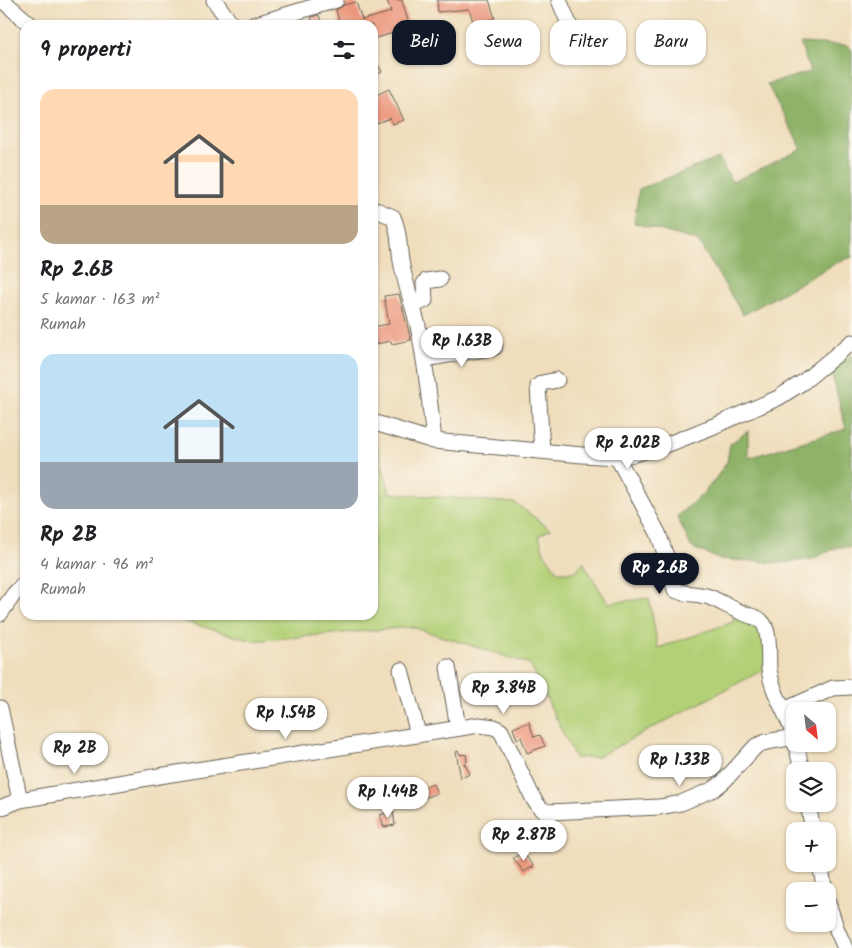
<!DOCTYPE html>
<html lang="id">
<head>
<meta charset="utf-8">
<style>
  :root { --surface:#fff; --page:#f6f6f6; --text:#202124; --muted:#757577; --accent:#111827 }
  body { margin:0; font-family:Kalam,sans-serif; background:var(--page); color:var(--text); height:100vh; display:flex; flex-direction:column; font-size:19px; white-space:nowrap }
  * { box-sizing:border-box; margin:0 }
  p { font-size:16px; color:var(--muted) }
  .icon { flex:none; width:28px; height:28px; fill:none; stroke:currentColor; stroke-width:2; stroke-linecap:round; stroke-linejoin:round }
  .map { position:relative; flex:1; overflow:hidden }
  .drawer { position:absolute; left:20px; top:20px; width:358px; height:600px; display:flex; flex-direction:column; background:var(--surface); border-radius:15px; box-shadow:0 1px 4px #0004 }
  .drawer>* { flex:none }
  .banner { position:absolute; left:392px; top:20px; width:384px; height:45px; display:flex; gap:10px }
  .needle { width:32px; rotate:152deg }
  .tools { position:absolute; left:786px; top:702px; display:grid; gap:10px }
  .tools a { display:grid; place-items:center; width:50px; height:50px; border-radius:10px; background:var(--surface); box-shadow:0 1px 4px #0004; font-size:25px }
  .price { position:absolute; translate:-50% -42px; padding:0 11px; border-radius:18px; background:#fff; color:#222; font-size:16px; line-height:32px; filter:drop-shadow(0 1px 2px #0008) }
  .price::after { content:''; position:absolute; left:50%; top:30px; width:15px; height:11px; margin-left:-8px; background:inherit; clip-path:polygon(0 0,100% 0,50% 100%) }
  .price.active { background:var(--accent); color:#fff }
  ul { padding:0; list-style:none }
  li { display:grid; align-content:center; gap:10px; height:265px; padding:0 20px }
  li span { display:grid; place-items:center; height:155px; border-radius:15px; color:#555 }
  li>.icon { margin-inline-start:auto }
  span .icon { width:90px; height:90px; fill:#fffc; stroke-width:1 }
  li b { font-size:21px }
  h2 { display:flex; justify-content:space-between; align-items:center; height:60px; padding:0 20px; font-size:21px }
  .chip { padding:0 18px; border-radius:15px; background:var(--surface); box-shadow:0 1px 4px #0004; font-size:18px; line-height:45px }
  .chip.active { background:var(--accent); color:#fff }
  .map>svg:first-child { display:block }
</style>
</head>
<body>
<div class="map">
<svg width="852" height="948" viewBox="0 0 852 948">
  <rect width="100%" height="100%" fill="#fbf7ec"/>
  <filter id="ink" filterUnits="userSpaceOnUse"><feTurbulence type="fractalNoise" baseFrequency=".02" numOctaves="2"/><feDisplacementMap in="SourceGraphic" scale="10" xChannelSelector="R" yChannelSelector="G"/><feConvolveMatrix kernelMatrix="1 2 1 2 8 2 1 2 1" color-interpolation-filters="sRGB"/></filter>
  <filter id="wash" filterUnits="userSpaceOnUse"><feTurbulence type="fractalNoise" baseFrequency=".0096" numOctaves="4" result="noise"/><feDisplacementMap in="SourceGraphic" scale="20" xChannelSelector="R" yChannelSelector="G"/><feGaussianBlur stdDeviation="1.12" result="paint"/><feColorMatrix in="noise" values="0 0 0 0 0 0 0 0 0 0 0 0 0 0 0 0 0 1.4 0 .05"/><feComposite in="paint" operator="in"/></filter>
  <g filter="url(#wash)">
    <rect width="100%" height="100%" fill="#efddbb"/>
    <!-- green -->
    <path fill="#b3d077" stroke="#68764a" d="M373,432L390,493L515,503L550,529L539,536L544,553L558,572H575L583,562L608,603L649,598L658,648L733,622L736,611L764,623L769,667L597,757L575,758L530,664L412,627L253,641L161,615H372Z"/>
    <!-- forest -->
    <g fill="#8eb268" stroke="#556742">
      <path d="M800,43L847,45L852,50V257L838,262L743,315L698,241L634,223L639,189L719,158L732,182L802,149L767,84L810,72Z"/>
      <path d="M852,355V547H838L812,559L780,563L719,559L691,547L677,516L702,495L716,478L727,462L730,444L748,431V458L846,429L831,371Z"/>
    </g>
    <g id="blocks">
      <!-- building -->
      <g fill="#ec987e">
        <path d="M387,0H402L412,35L396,40L394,33L372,39V25H340L336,10L344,5L356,2L362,20L391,12Z"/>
        <path d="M437,0H489L495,18L474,25L469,9L438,12Z"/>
        <path d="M319,15L322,25H313L311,17Z"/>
        <path d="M372,54L382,72L372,77Z"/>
        <path d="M389,89L404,120L393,124L390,118L372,125V97Z"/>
        <path d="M399,294L411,340L392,344L391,341L372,345V327L389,324L384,296Z"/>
        <path d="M529,722L534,737L540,735L545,746L527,753L521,737L517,739L513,728Z"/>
        <path d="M458,751L460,755L466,754L467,762L464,763L470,774L461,778L456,752Z"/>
        <path d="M413,780L415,790L406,793L404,782Z"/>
        <path d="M433,784L437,793L422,799L418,790Z"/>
        <path d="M393,811L395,825L384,827L380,815Z"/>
        <path d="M523,853L534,866L524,872L513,858Z"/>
      </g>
    </g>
  </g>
  <g filter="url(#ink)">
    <use href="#blocks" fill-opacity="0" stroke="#666054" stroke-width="1"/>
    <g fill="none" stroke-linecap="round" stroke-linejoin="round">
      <!-- minor casing -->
      <g stroke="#666054" stroke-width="17">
        <g id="minor">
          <path d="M2,0L31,25"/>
          <path d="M214,0L232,25"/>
          <path d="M559,0L569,24"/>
          <path d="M253,25L336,0"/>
          <path d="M372,211L376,210L393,217C401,235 398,248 402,266C406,286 413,306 418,326C426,364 430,403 434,441"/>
          <path d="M413,306L425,300L424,284L426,281L440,279"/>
          <path d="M424,359L495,347"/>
          <path d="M372,422L434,441L582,455L617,457L634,454L671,443L714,426L778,398L803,382L852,342"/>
          <path d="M542,451L538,386L542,383L557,380"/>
          <path d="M617,457L658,533L667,559L675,590C685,595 697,593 709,597C722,602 735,611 751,616C754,617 759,618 761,621C771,629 768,657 769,669C772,694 788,714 795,738"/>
          <path d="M0,614L14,594L25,583"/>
          <path d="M448,667L458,728"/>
          <path d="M401,670L418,734"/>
          <path d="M0,708L20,800"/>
          <path d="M784,710L833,688L852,687"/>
          <path d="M796,744L802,771"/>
          <path d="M808,804L813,831"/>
          <path d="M0,808L20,800L159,776L479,725L494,727L501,731L534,800L541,809L548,812L660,807L681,803L714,789L724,781L756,746L766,742L795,737"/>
          <path d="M820,864L825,891"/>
          <path d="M828,903L837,930L845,948"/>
        </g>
      </g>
      <!-- minor -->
      <use href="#minor" stroke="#fff" stroke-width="15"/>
    </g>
  </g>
</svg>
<div class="tools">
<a><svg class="needle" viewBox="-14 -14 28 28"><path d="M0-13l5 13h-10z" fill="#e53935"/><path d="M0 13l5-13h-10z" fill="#757577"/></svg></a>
<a><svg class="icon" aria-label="layers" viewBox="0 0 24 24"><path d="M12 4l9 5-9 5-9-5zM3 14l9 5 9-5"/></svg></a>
<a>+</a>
<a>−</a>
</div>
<b class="price" style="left:462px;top:368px">Rp 1.63B</b>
<b class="price" style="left:628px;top:470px">Rp 2.02B</b>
<b class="price active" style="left:660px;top:595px">Rp 2.6B</b>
<b class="price" style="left:504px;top:715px">Rp 3.84B</b>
<b class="price" style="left:286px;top:740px">Rp 1.54B</b>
<b class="price" style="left:75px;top:775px">Rp 2B</b>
<b class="price" style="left:680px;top:787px">Rp 1.33B</b>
<b class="price" style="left:388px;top:819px">Rp 1.44B</b>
<b class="price" style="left:524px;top:862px">Rp 2.87B</b>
<div class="banner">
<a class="chip active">Beli</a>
<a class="chip">Sewa</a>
<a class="chip">Filter</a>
<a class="chip">Baru</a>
</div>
<section class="drawer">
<h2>9 properti<svg class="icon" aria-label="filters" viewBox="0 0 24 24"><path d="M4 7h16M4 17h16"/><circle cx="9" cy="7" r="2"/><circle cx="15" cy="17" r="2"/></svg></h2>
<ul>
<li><span style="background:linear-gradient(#ffd9b3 75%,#b9a48a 0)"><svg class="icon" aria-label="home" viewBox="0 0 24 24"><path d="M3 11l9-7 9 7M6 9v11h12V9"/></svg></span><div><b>Rp 2.6B</b><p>5 kamar · 163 m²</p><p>Rumah</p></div></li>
<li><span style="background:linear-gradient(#bfe0f5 70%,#9aa5b1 0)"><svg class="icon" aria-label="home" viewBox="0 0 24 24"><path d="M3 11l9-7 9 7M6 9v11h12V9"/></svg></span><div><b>Rp 2B</b><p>4 kamar · 96 m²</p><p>Rumah</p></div></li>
</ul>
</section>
</div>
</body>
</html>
